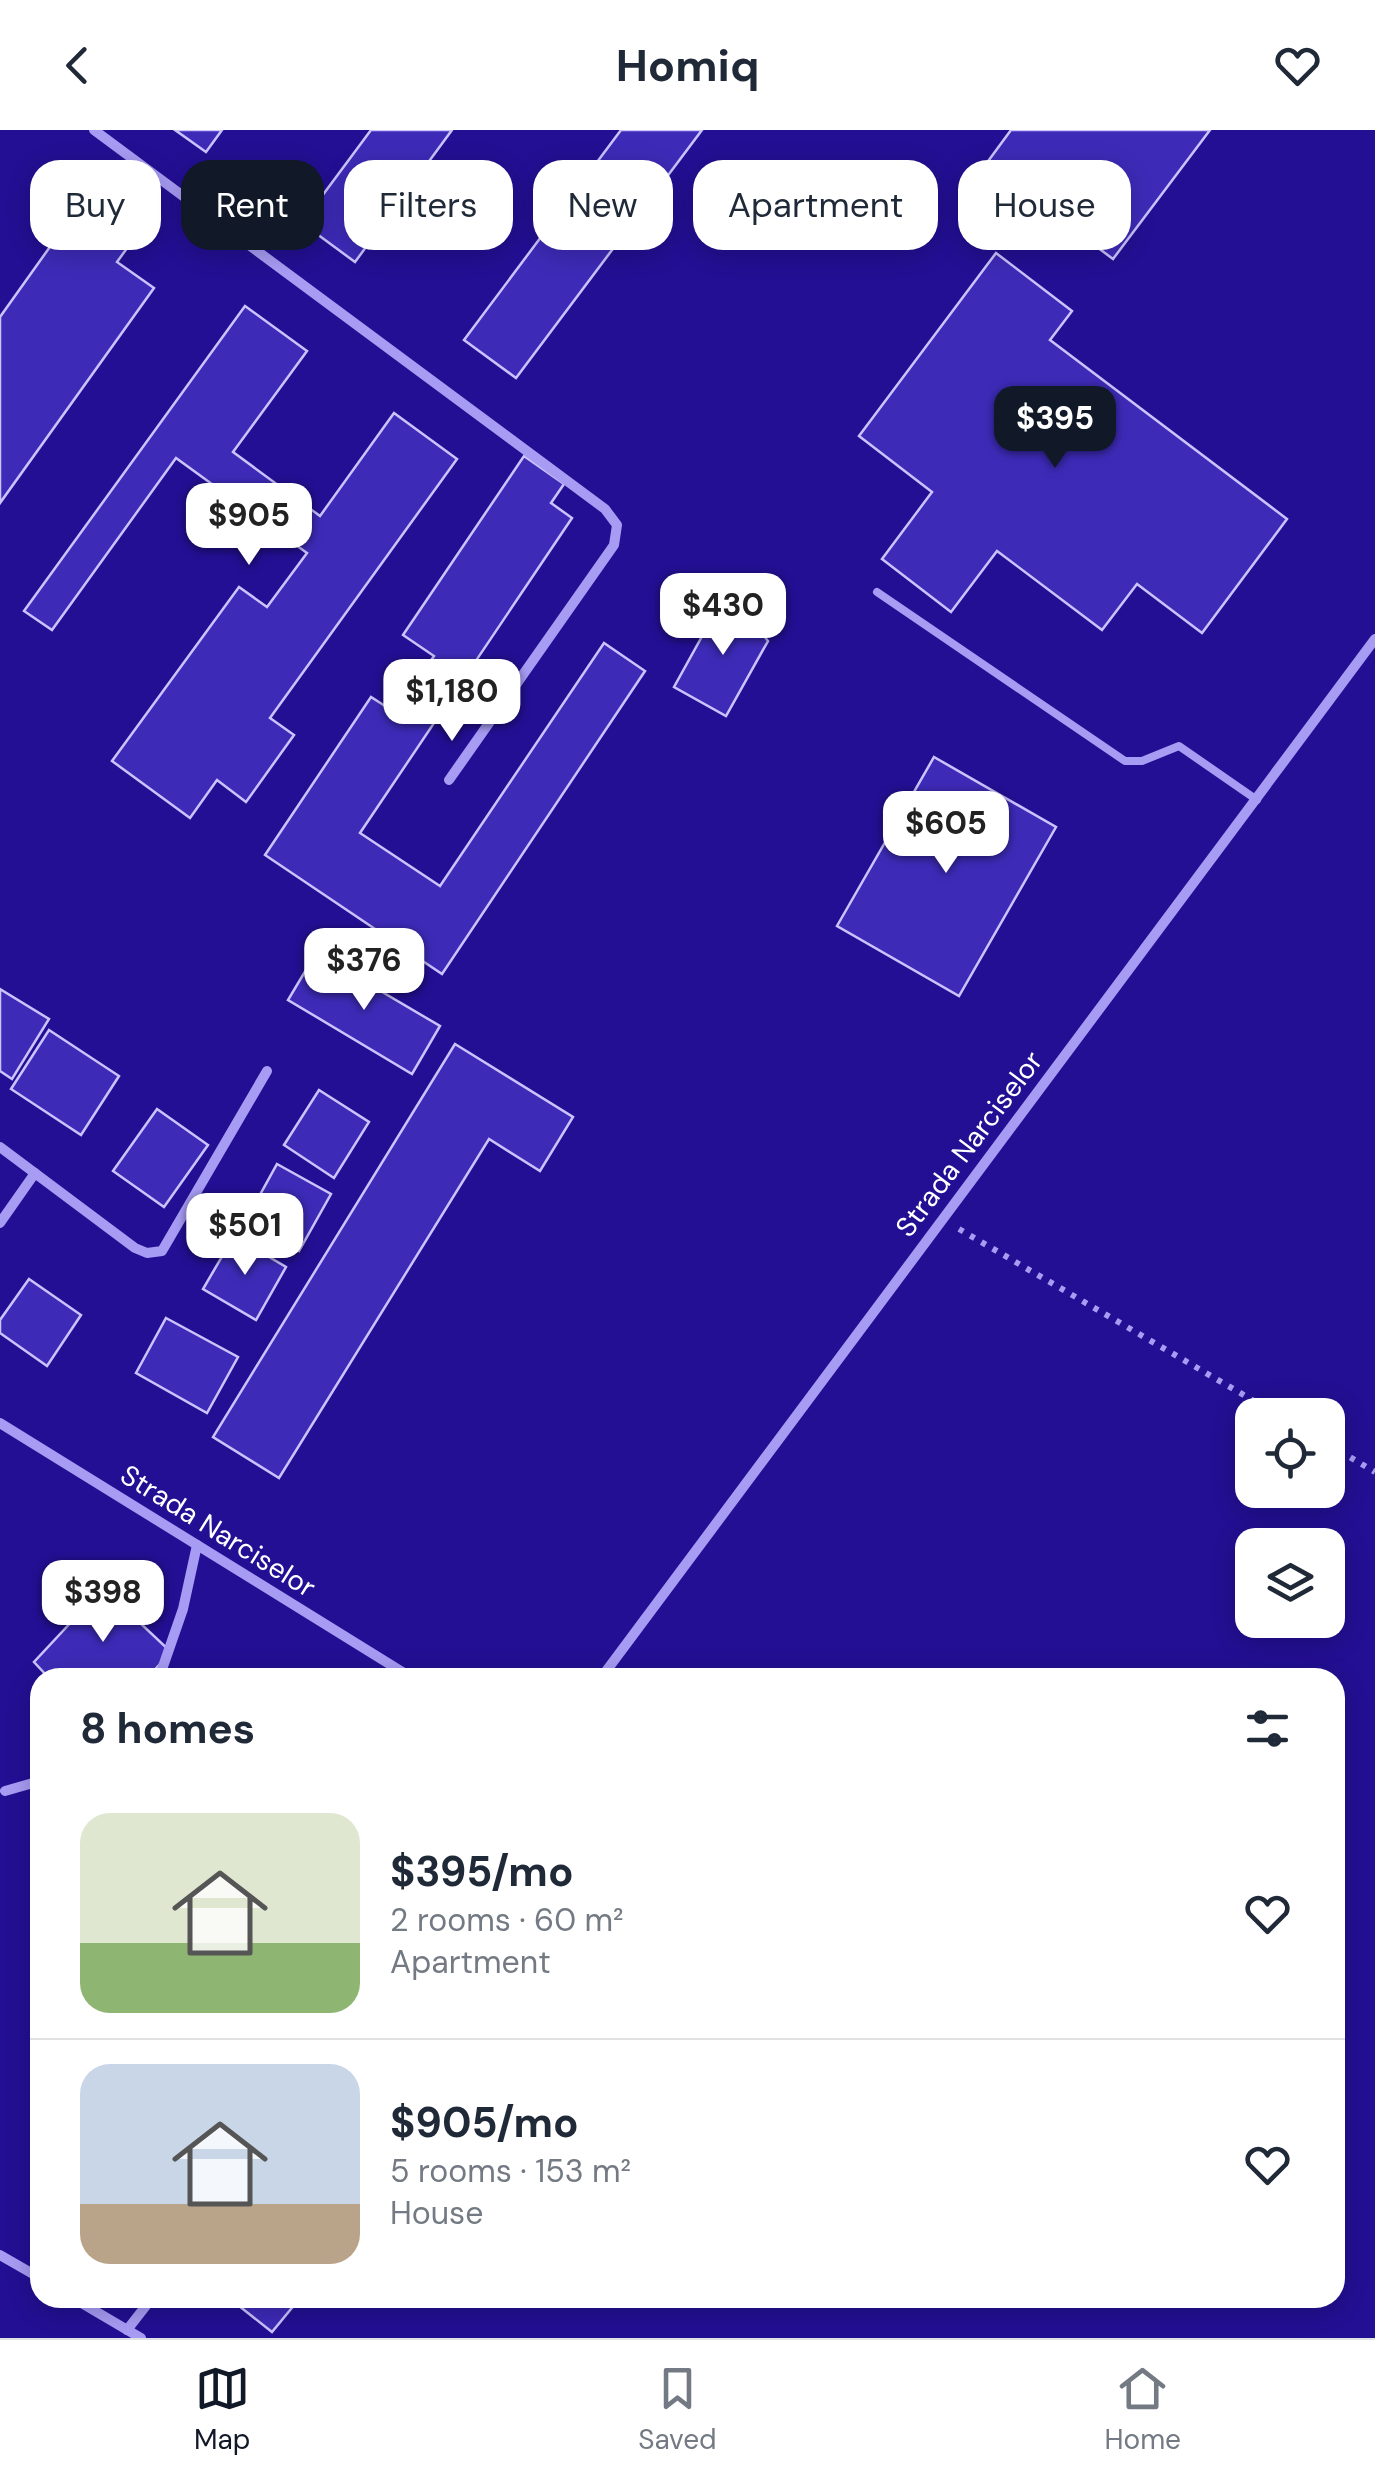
<!DOCTYPE html>
<html lang="en">
<head>
<meta charset="utf-8">
<style>
  :root { --surface:#fff; --page:#f6f6f7; --text:#1f2937; --muted:#747a83; --line:#e0e1e3; --accent:#111827 }
  body { margin:0; font-family:"DM Sans",sans-serif; background:var(--page); color:var(--text); height:100vh; display:flex; flex-direction:column; font-size:38px; white-space:nowrap }
  * { box-sizing:border-box; margin:0 }
  p { font-size:32px; color:var(--muted) }
  .icon { flex:none; width:55px; height:55px; fill:none; stroke:currentColor; stroke-width:2; stroke-linecap:round; stroke-linejoin:round }
  .map { position:relative; flex:1; overflow:hidden }
  .details { position:absolute; left:30px; top:1538px; width:1315px; height:640px; display:flex; flex-direction:column; background:var(--surface); border-radius:30px; box-shadow:0 5px 25px #0003 }
  .details>* { flex:none }
  .banner { position:absolute; left:30px; top:30px; width:1315px; height:90px; display:flex; gap:20px }
  .tools { position:absolute; left:1235px; top:1268px; display:grid; gap:20px }
  .tools a { display:grid; place-items:center; width:110px; height:110px; border-radius:20px; background:var(--surface); box-shadow:0 5px 25px #0003; font-size:50px }
  .price { position:absolute; translate:-50% -85px; padding:0 22px; border-radius:20px; background:#fff; color:#222; font-size:32px; line-height:65px; filter:drop-shadow(0 2px 5px #0008) }
  .price::after { content:''; position:absolute; left:50%; top:60px; width:30px; height:22px; margin-left:-15px; background:inherit; clip-path:polygon(0 0,100% 0,50% 100%) }
  .price.current { background:var(--accent); color:#fff }
  ul { padding:0; list-style:none }
  li { display:flex; align-items:center; gap:30px; height:250px; padding:0 50px }
  li+li { border-top:2px solid var(--line) }
  li span { display:grid; place-items:center; flex:none; width:280px; height:200px; border-radius:30px; color:#555 }
  li>.icon { margin-inline-start:auto }
  span .icon { width:120px; height:120px; fill:#fffc; stroke-width:1 }
  li b { font-size:42px }
  h2 { display:flex; justify-content:space-between; align-items:center; height:120px; padding:0 50px; font-size:42px }
  .pill { padding:0 35px; border-radius:30px; background:var(--surface); box-shadow:0 5px 25px #0003; font-size:35px; line-height:90px }
  .pill.current { background:var(--accent); color:#fff }
  header { display:flex; justify-content:space-between; align-items:center; height:130px; padding:0 50px; background:var(--surface); font-size:45px; font-weight:700 }
  .tabs { display:flex; justify-content:space-around; align-items:center; height:140px; border-top:2px solid var(--line); background:var(--surface); font-size:28px; color:var(--muted) }
  .tabs a { display:grid; justify-items:center; gap:5px }
  .tabs .current { color:var(--accent) }
  .map>svg:first-child { display:block }
</style>
</head>
<body>
<header><svg class="icon" aria-label="back" viewBox="0 0 24 24"><path d="M15 5l-7 7 7 7"/></svg>Homiq<svg class="icon" aria-label="heart" viewBox="0 0 24 24"><path d="M12 20l-8-8c-3-5 5-10 8-4 3-6 11-1 8 4z"/></svg></header>
<div class="map">
<svg width="1375" height="2208" viewBox="0 0 1375 2208">
  <rect width="100%" height="100%" fill="#230f93"/>
  <!-- building -->
  <g fill="#3d2bb8" stroke="#cbc3fe" stroke-width="2.5">
    <path d="M175,0H222L206,22Z"/>
    <path d="M371,0H452L355,132L302,93Z"/>
    <path d="M621,0H702L516,248L464,210Z"/>
    <path d="M1011,0H1210L1113,129L986,34Z"/>
    <path d="M94,55L146,92L117,132L154,158L0,373V187Z"/>
    <path d="M996,123L1072,181L1050,210L1287,389L1202,503L1137,454L1102,500L997,421L951,482L882,429L932,362L859,306Z"/>
    <path d="M245,176L307,221L233,322L320,386L394,283L457,329L270,588L294,605L246,672L217,650L190,688L112,631L239,457L267,477L307,423L176,328L52,500L24,481Z"/>
    <path d="M524,326L564,354L551,373L572,388L360,703L440,756L604,513L645,541L442,844L265,725L371,567L396,583L434,526L403,505Z"/>
    <path d="M725,465L737,471L768,511L726,586L674,557Z"/>
    <path d="M934,627L1056,697L959,866L837,796Z"/>
    <path d="M316,823L440,896L412,944L288,870Z"/>
    <path d="M0,859L49,889L12,949L0,941Z"/>
    <path d="M49,900L119,946L81,1005L11,959Z"/>
    <path d="M455,914L573,987L540,1041L489,1009L279,1348L213,1307Z"/>
    <path d="M319,960L369,992L334,1048L284,1015Z"/>
    <path d="M157,979L208,1015L164,1077L113,1041Z"/>
    <path d="M277,1034L331,1064L299,1121L245,1092Z"/>
    <path d="M234,1106L286,1137L256,1190L203,1159Z"/>
    <path d="M29,1149L81,1185L47,1236L0,1203V1190Z"/>
    <path d="M166,1188L238,1227L207,1283L136,1243Z"/>
    <path d="M103,1458L171,1522L147,1548H49L34,1532Z"/>
    <path d="M229,2168H300L272,2202Z"/>
  </g>
  <g fill="none" stroke-linecap="round" stroke-linejoin="round">
    <!-- path -->
    <g stroke="#a79cf4" stroke-width="6" stroke-dasharray="5 8" stroke-linecap="butt">
      <path d="M959,1099L1278,1285"/>
      <path d="M1328,1314L1375,1342"/>
    </g>
    <!-- lane -->
    <path stroke="#a79cf4" stroke-width="8" d="M877,462L1125,631H1142L1179,616L1257,670"/>
    <!-- street -->
    <g stroke="#a79cf4" stroke-width="10">
      <path d="M94,0L605,379L617,395L614,415L449,650"/>
      <path d="M0,1017L135,1118L147,1123L162,1121L267,941"/>
      <path d="M0,1093L35,1043"/>
      <path d="M0,1293L412,1548"/>
      <path d="M159,1548L183,1479L197,1415"/>
      <path d="M601,1548L1375,509"/>
      <path d="M5,1661L40,1651"/>
      <path d="M0,2125L40,2148"/>
      <path d="M73,2168L141,2208"/>
      <path d="M127,2200L152,2168"/>
    </g>
  </g>
  <g text-anchor="middle" dominant-baseline="central" stroke-width="9" stroke-linejoin="round" paint-order="stroke">
    <!-- street labels -->
    <g font-size="28" fill="#fff" stroke="#230f93">
      <text transform="translate(969 1014) rotate(-53)">Strada Narciselor</text>
      <text transform="translate(218 1401) rotate(32)">Strada Narciselor</text>
    </g>
  </g>
</svg>
<div class="tools">
<a><svg class="icon" aria-label="locate" viewBox="0 0 24 24"><circle cx="12" cy="12" r="6"/><path d="M12 2v4M12 18v4M2 12h4M18 12h4"/></svg></a>
<a><svg class="icon" aria-label="layers" viewBox="0 0 24 24"><path d="M12 4l9 5-9 5-9-5zM3 14l9 5 9-5"/></svg></a>
</div>
<b class="price current" style="left:1055px;top:341px">$395</b>
<b class="price" style="left:249px;top:438px">$905</b>
<b class="price" style="left:723px;top:528px">$430</b>
<b class="price" style="left:452px;top:614px">$1,180</b>
<b class="price" style="left:946px;top:746px">$605</b>
<b class="price" style="left:364px;top:883px">$376</b>
<b class="price" style="left:245px;top:1148px">$501</b>
<b class="price" style="left:103px;top:1515px">$398</b>
<div class="banner">
<a class="pill">Buy</a>
<a class="pill current">Rent</a>
<a class="pill">Filters</a>
<a class="pill">New</a>
<a class="pill">Apartment</a>
<a class="pill">House</a>
</div>
<section class="details">
<h2>8 homes<svg class="icon" aria-label="filters" viewBox="0 0 24 24"><path d="M4 7h16M4 17h16"/><circle cx="9" cy="7" r="2"/><circle cx="15" cy="17" r="2"/></svg></h2>
<ul>
<li><span style="background:linear-gradient(#dfe7d0 65%,#8fb573 0)"><svg class="icon" aria-label="home" viewBox="0 0 24 24"><path d="M3 11l9-7 9 7M6 9v11h12V9"/></svg></span><div><b>$395/mo</b><p>2 rooms · 60 m²</p><p>Apartment</p></div><svg class="icon" aria-label="heart" viewBox="0 0 24 24"><path d="M12 20l-8-8c-3-5 5-10 8-4 3-6 11-1 8 4z"/></svg></li>
<li><span style="background:linear-gradient(#c9d6e8 70%,#b9a48a 0)"><svg class="icon" aria-label="home" viewBox="0 0 24 24"><path d="M3 11l9-7 9 7M6 9v11h12V9"/></svg></span><div><b>$905/mo</b><p>5 rooms · 153 m²</p><p>House</p></div><svg class="icon" aria-label="heart" viewBox="0 0 24 24"><path d="M12 20l-8-8c-3-5 5-10 8-4 3-6 11-1 8 4z"/></svg></li>
</ul>
</section>
</div>
<nav class="tabs">
<a class="current"><svg class="icon" aria-label="map" viewBox="0 0 24 24"><path d="M3 6l6-2 6 2 6-2v14l-6 2-6-2-6 2zM9 4v14M15 6v14"/></svg>Map</a>
<a><svg class="icon" aria-label="saved" viewBox="0 0 24 24"><path d="M7 4h10v16l-5-4-5 4z"/></svg>Saved</a>
<a><svg class="icon" aria-label="home" viewBox="0 0 24 24"><path d="M3 11l9-7 9 7M6 9v11h12V9"/></svg>Home</a>
</nav>
</body>
</html>
